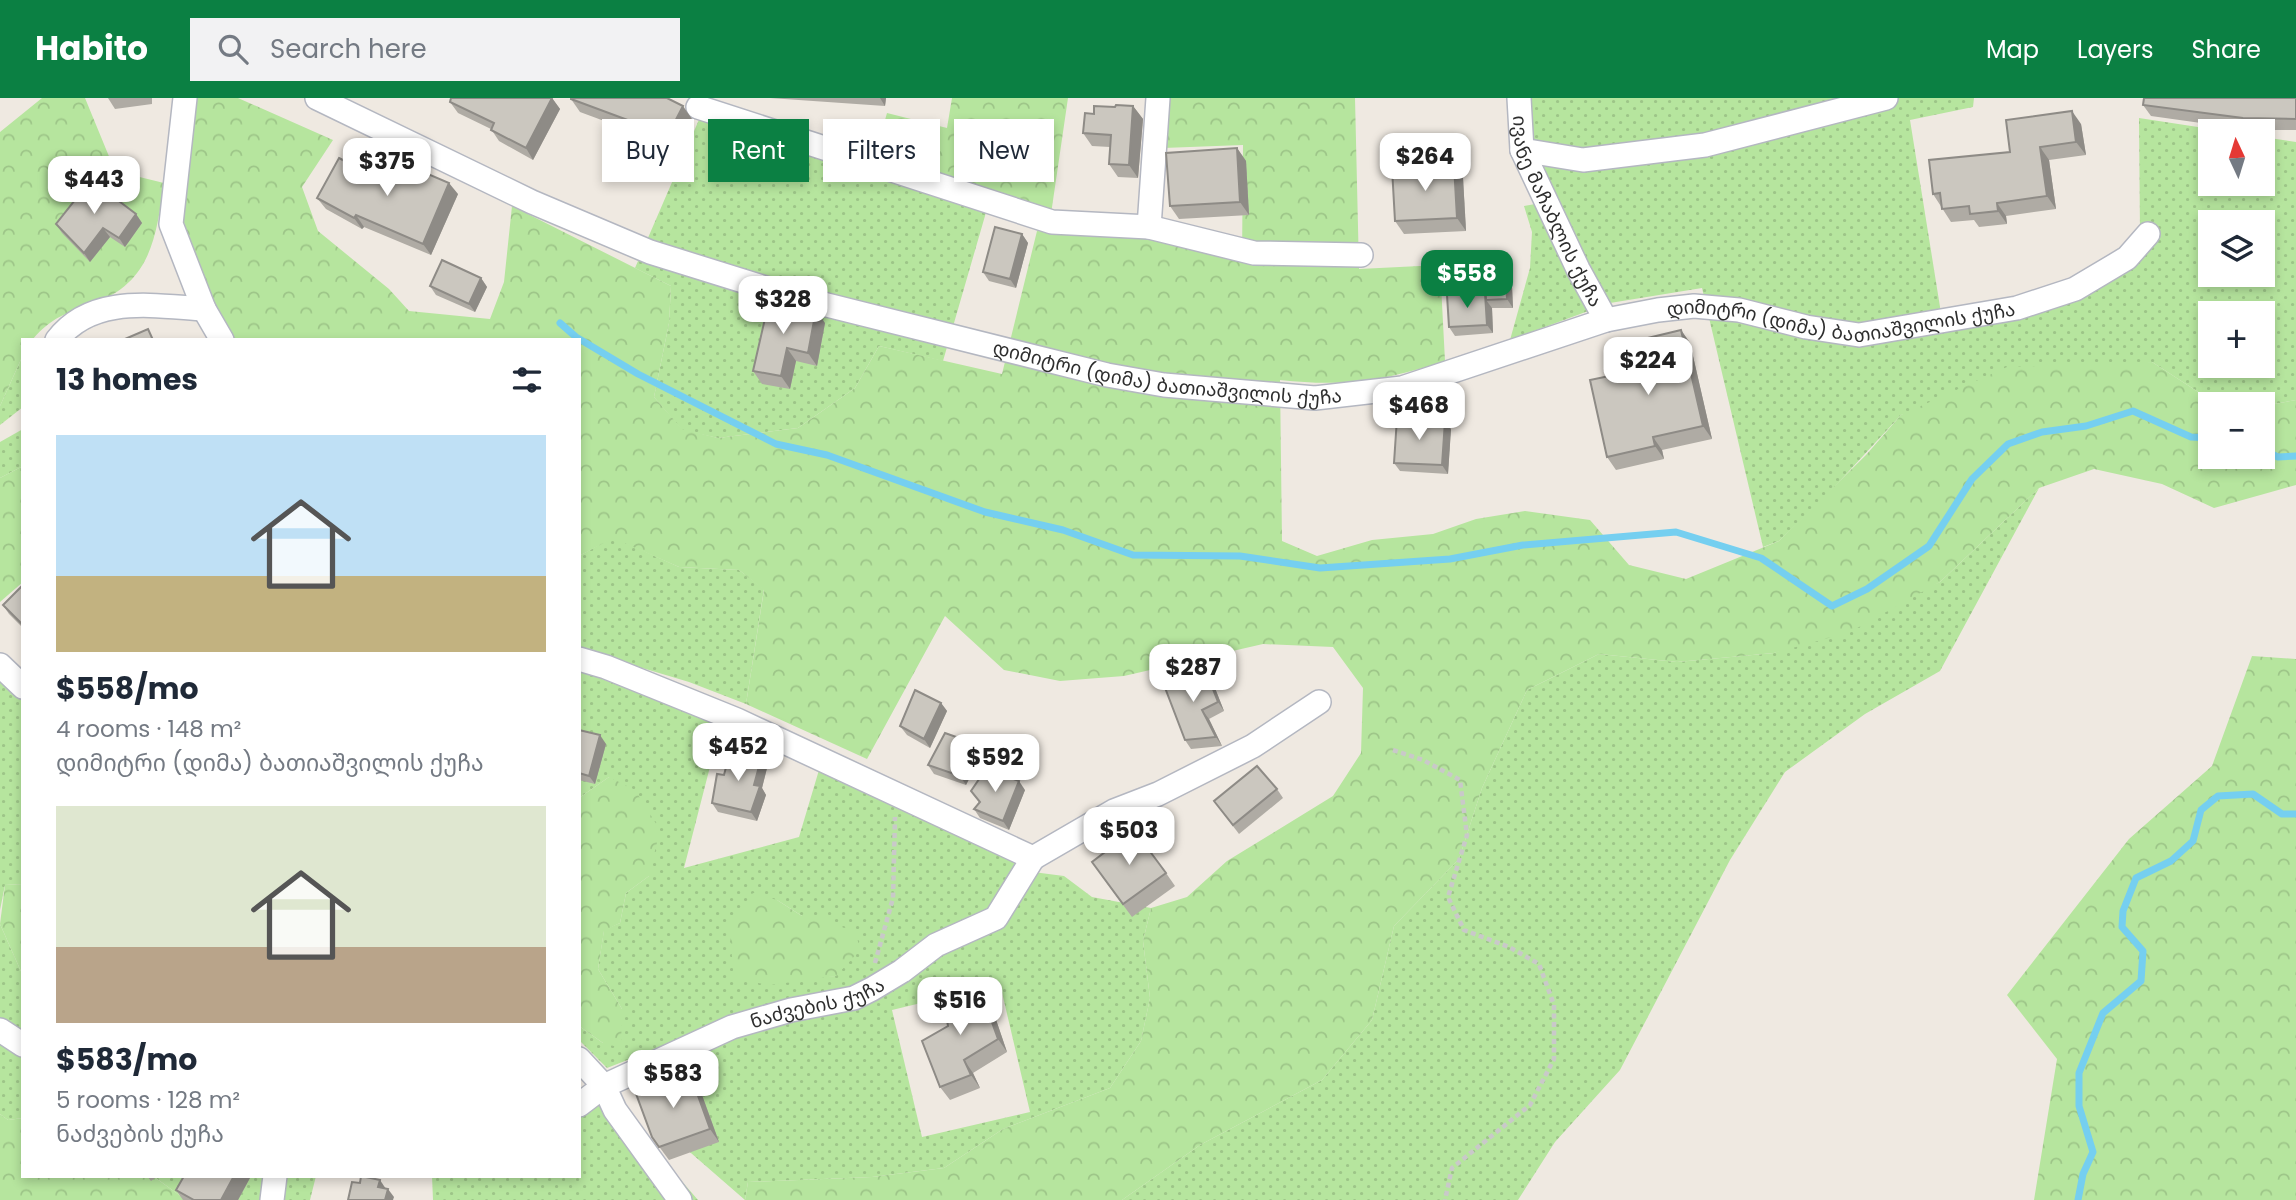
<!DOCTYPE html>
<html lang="en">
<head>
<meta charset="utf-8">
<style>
  :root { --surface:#fff; --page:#f2f2f3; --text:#1f2937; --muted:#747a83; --accent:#0b8043 }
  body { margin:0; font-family:Poppins,"Noto Sans Georgian",sans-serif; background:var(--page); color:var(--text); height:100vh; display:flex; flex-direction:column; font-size:26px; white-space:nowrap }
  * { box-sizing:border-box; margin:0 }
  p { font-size:23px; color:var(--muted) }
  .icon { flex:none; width:38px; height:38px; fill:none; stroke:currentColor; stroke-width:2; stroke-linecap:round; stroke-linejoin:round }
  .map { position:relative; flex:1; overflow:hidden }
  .details { position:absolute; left:21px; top:240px; width:560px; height:840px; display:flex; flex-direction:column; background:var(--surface); border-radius:0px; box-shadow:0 4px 10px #0003 }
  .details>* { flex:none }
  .hud { position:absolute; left:602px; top:21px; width:665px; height:63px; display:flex; gap:14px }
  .needle { width:46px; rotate:356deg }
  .controls { position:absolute; left:2198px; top:21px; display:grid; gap:14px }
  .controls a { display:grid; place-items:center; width:77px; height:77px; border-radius:0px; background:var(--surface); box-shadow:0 4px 10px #0003; font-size:35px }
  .price { position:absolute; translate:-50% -60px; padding:0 16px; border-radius:14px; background:#fff; color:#222; font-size:23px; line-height:46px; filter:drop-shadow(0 2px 4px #0008) }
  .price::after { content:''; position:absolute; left:50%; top:42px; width:21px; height:16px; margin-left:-10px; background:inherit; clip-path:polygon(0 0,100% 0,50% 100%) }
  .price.current { background:var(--accent); color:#fff }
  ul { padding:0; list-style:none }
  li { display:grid; align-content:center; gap:14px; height:371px; padding:0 35px }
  li span { display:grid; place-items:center; height:217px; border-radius:0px; color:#555 }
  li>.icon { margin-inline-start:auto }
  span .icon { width:126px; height:126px; fill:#fffc; stroke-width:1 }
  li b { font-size:30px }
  h2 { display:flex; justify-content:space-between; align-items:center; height:84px; padding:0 35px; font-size:30px }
  .tag { padding:0 24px; border-radius:0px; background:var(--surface); box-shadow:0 4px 10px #0003; font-size:24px; line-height:63px }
  .tag.current { background:var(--accent); color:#fff }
  header { display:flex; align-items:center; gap:42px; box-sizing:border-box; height:98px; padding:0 35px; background:var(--accent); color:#fff }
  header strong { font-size:33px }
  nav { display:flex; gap:38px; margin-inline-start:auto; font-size:24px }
  .search { width:490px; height:63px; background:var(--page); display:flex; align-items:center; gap:18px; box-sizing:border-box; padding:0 24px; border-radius:0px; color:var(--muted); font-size:26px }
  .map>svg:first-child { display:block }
</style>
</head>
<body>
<header>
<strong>Habito</strong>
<div class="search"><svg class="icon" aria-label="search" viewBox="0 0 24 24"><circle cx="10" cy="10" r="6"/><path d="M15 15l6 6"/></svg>Search here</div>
<nav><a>Map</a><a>Layers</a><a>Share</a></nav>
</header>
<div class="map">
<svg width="2296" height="1102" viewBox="0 0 2296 1102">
  <defs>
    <pattern id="grass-dots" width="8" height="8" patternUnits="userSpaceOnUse" patternTransform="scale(1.75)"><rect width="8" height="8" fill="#b6e59e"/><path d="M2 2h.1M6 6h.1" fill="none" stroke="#9dc588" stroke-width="1.8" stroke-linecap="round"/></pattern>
    <pattern id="forest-crowns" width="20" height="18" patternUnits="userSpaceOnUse" patternTransform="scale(1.75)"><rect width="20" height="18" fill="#b6e59e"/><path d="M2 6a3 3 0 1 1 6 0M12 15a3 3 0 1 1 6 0" fill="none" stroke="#9dc588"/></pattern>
  </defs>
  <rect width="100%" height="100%" fill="#efe9e1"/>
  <!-- grass -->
  <g fill="url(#grass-dots)" fill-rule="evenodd">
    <path d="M1527,0H1974L1973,9L1910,22L1941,215L2018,202L2075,183L2140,134L2139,20L2224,33H2210V86H2263V39L2296,44V302L2269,307L2206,299L2152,264L1901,317L1825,399L1779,443L1763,449L1702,190L1610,205L1510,242L1530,170L1532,134L1524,108L1552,103L1531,47ZM2210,124H2263V177H2210ZM2210,215H2263V268H2210Z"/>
    <path d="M701,17L987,111L943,263L879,248L855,290L798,330L718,340L682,332L654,299L669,225L671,188L635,170Z"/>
    <path d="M23,257V309L0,327V308Z"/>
    <path d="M23,331V368L0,380V344Z"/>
    <path d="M2039,390L1940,573L1865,616L1785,674L1730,762L1620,972L1555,1044L1518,1102H1122L1200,1047L1322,982L1372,922L1394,828L1459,761L1482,690L1527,592L1599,556L1677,564L1774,555L1940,484Z"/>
    <path d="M613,439L679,469L739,472L764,491L746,606L689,584L579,551V458Z"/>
    <path d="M579,572L689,615L722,622L684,770L799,739L819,672C886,706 954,734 1021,767L988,818L856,892L732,921L607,970L579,942V928L603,945L622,911L598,871L604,832L620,825L626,795L649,778L609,679L579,700ZM777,802L802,818L836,878L818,879Z"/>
    <path d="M0,579L23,600V786L5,787L0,812Z"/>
    <path d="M1033,774L1064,778L1092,799L1151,810L1143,843L1150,900L1141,943L1110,990L1003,1031L944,1070L872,1079L748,1084L745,1102L676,1042L697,957L734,935L915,876ZM1000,886L1030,1014L922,1039L892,912Z"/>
    <path d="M0,826L23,878V937L0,922Z"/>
    <path d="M0,941L23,956V1020L8,1022L0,1016Z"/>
    <path d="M595,998L641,1036L698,1102H433L432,1078H579V1018Z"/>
    <path d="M153,1078H316L310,1102H186Z"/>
  </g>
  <!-- forest -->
  <g fill="url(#forest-crowns)" fill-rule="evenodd">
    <path d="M42,0H85L115,73L164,85C156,140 151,185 92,206C65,216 52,219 33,241L23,242V257L0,308V34Z"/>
    <path d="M197,0H238L333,42L302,89L318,133L389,191L409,213L490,221L504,184L512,108L671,188L669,225L654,299L682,331L718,340L798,330L855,290L879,248L1002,276L1037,133L1149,141L1242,163L1243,47L1163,50L1168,0H1355L1359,171L1440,167L1445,263C1384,283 1344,289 1280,282L1282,443L1317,458L1372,442L1433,436L1476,421L1525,413L1590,422L1629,467L1686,481L1779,443L1866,357L1901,317L2007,269L2152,264L2206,299L2269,307L2296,302V387L2214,410L2162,386L2094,371L2039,390L1940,484L1850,534L1774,555L1677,564L1599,556L1527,592L1482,690L1459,761L1394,828L1372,922L1322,982L1200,1047L1122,1102H745L748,1084L872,1079L944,1070L1003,1031L1110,990L1141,943L1150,900L1143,843L1151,810L1187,799L1227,763L1333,698L1361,655L1363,590L1333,549L1263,546L1124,578L1060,583L1004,572L945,518L867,661L746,606L764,492L739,472L679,469L613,440L579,458V242L233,241L214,208L182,119ZM2210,306H2263V359H2210Z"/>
    <path d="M952,0H1068L1051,116L875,57L887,15L947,30Z"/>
    <path d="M23,368V484L0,504V380Z"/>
    <path d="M2252,558L2296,561V1102H2034L2057,961L2007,897L2129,741L2212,668Z"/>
    <path d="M609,679L635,692L660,732L649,778L626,795L620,825L604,833L598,871L622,911L621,950L603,945L579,928V700Z"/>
    <path d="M23,786V878L0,826L5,787Z"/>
    <path d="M753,795L777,802L802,818L821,819L856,835L860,852L836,878L770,887L734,881L729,825Z"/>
    <path d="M0,1016L8,1022L23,1020V1078H153L186,1102H0Z"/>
  </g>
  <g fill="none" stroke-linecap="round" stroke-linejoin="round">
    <!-- stream -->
    <g stroke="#75cff0" stroke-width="7">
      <path d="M560,225L576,239L638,276L776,346L827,357L985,414L1063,432L1133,457L1240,458L1320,470L1450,461L1523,447L1676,434L1761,460L1832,508L1867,491L1929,448L1972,381L2008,346L2042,334L2086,328L2133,313L2191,339L2210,340"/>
      <path d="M2263,352L2278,359L2296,358"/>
      <path d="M2078,1102L2083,1076L2093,1054L2079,1008V975L2103,915L2141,883L2143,853L2122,829L2123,813L2136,780L2171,763L2193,743L2201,712L2218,698L2253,696L2282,716H2296"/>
    </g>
    <!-- minor casing -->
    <g stroke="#b4b7c1" stroke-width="26">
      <g id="minor">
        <path d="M185,0L171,126L204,211L222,242"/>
        <path id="s1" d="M317,0L532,104L650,154L791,198L1107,277L1164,287L1315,300L1402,290L1606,222L1658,212L1694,208L1739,212L1806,229L1859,237L2017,210L2075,191L2127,160L2148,136"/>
        <path id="s2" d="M1519,0L1522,52L1578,171L1606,222"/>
        <path d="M698,9L1052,124L1149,129L1158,0"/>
        <path d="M1522,52L1583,62L1705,47L1886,0"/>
        <path d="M1149,129L1254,155L1361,157"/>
        <path d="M57,242C92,196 154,208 204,211"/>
        <path d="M579,561L606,569L737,622L1033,760L1114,713L1158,696L1253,648L1319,604"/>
        <path d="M0,567L23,589"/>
        <path d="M0,932L23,947"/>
        <path d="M579,961L604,988L615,1012L680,1102"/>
        <path id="s3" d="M579,1007L604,988L732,929L791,912L854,900L872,891L902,873L936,847L996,820L1033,760"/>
        <path d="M272,1102L275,1078"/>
      </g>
    </g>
    <!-- path -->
    <g stroke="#c9c9c9" stroke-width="4.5" stroke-dasharray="5 3.5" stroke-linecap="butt">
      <path d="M1393,652L1423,662L1460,682L1467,737L1448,799L1464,832L1509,849L1539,866L1554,907V961L1530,1007L1452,1070L1445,1102"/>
      <path d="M875,865L893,800L895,719"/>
    </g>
    <!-- minor -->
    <use href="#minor" stroke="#fff" stroke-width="23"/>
  </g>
  <!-- wall -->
  <g fill="#afaba4">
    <path d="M108,0H152V6L115,11Z"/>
    <path d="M552,0L560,11L533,62L499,43L491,31L458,15L450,4Z"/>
    <path d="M770,0H886L885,8Z"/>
    <path d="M2296,0V32H2251L2151,18L2143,7Z"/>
    <path d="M571,1L692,21L677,50L580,14Z"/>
    <path d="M1133,8L1143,21L1138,80L1118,79L1109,66L1110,49L1092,48L1083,35L1094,16L1115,9Z"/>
    <path d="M2081,26L2086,57L2049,62L2056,111L2006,118L2007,126L1979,129L1974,122L1951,124L1933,96L2010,54Z"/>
    <path d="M1237,50L1246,63L1249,117L1179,121L1170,108Z"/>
    <path d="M1463,80L1466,133L1404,136L1395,123Z"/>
    <path d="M390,87L458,96L431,157L364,129L362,131L326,111L317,100Z"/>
    <path d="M136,116L142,125L125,149L110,139L90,164L62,135L56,126Z"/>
    <path d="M1022,136L1028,145L1016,190L989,183L983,174Z"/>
    <path d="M1511,167L1513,210H1492L1493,235L1455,238L1449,229L1485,195Z"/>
    <path d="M481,180L487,189L475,214L436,197L430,188Z"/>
    <path d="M825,225L817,268L796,263L790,291L762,286L753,273Z"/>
    <path d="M1681,232L1690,245L1712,341L1662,352L1664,361L1616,372L1607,359L1638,272Z"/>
    <path d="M1451,331L1448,376L1400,373L1394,365Z"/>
    <path d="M23,487V530L9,516L3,507Z"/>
    <path d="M1211,580L1224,613L1209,621L1222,648L1191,651L1185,642Z"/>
    <path d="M941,605L947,613L930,650L907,637L900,628Z"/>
    <path d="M579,632L606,646L595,686L579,682Z"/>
    <path d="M976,646L982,655L966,687L934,676L928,667Z"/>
    <path d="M761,661L767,670L762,690L766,697L757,723L718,714L712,705L724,677Z"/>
    <path d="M1277,691L1283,700L1239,736L1214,703Z"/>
    <path d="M1025,692L1009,732L980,720L974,711L979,704L971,693Z"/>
    <path d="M1166,775L1175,788L1132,819L1101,777Z"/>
    <path d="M991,907L1007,954L973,975L980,990L950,1002L940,989Z"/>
    <path d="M698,986L719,1044L669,1062L652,1039Z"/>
    <path d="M147,1078H158L151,1083Z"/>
    <path d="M184,1078H251L238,1102H183L176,1092Z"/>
  </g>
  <!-- shaded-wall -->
  <g fill="#8e8b86">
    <path d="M552,0L560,11L533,62L526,50Z"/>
    <path d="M880,0H886L885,8Z"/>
    <path d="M683,8L692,21L677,50L668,37Z"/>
    <path d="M1133,8L1143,21L1138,80L1129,67Z"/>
    <path d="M2072,13L2081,26L2086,57L2076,44Z"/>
    <path d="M2040,49L2049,62L2056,111L2047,98Z"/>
    <path d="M1237,50L1246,63L1249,117L1240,104Z"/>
    <path d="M1454,67L1463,80L1466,133L1457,120Z"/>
    <path d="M449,85L458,96L431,157L423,146Z"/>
    <path d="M1997,105L2006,118L2007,126L1998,113Z"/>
    <path d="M136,116L142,125L125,149L119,140Z"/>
    <path d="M356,117L364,129L362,131L354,120Z"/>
    <path d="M103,130L110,139L90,164L84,155Z"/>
    <path d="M1022,136L1028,145L1016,190L1010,181Z"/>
    <path d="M1505,158L1511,167L1513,210L1507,201Z"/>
    <path d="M481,180L487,189L475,214L469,206Z"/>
    <path d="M1486,202L1492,210L1493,235L1487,227Z"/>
    <path d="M816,212L825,225L817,268L808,255Z"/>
    <path d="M1681,232L1690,245L1712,341L1703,328Z"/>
    <path d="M787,250L796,263L790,291L781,278Z"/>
    <path d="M1445,323L1451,331L1448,376L1442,367Z"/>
    <path d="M1653,339L1662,352L1664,361L1655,348Z"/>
    <path d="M1205,571L1211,580L1224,613L1218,604Z"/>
    <path d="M941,605L947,613L930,650L924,641Z"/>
    <path d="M1202,612L1209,621L1222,648L1216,639Z"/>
    <path d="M600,637L606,646L595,686L589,678Z"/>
    <path d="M976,646L982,655L966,687L960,678Z"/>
    <path d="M761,661L767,670L762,690L766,697L757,723L751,714L754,687Z"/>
    <path d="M1019,683L1025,692L1009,732L1003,723Z"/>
    <path d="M981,894L991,907L1007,954L998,941Z"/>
    <path d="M964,962L973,975L980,990L971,977Z"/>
    <path d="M689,973L698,986L719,1044L710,1031Z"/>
    <path d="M234,1078H251L238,1102H221Z"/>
    <path d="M380,1082L386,1091L378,1089Z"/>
    <path d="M388,1091L394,1099L393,1102H385Z"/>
  </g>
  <!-- building -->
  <g fill="#cbc7bf" stroke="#8e8b86" stroke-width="2">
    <path d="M451,0H552L526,50L491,32L494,25L450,4Z"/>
    <path d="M571,0H667L683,8L668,37L571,1Z"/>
    <path d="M2144,0H2296V21L2243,20L2143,7Z"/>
    <path d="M1116,7L1133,8L1129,67L1109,66L1111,37L1083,35L1085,15L1094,16V8L1115,9Z"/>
    <path d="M2072,13L2076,44L2040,49L2047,98L1997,105L1998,113L1970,116L1969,108L1942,111L1940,95L1933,96L1929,62L2010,54L2006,22Z"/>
    <path d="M1237,50L1240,104L1170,108L1166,55Z"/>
    <path d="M339,60L390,87L400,64L449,85L423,146L356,117L354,120L317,100Z"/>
    <path d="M1454,67L1457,120L1395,123L1392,70Z"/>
    <path d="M91,82L136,116L119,140L103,130L84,155L56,126Z"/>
    <path d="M995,129L1022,136L1010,181L983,174Z"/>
    <path d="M1505,158L1507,201L1486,202L1483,159Z"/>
    <path d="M442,162L481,180L469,206L430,188Z"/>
    <path d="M1485,195L1487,227L1449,229L1447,197Z"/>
    <path d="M769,203L816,212L808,255L787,250L781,278L753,273Z"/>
    <path d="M148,231L153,242H125V241Z"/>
    <path d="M1681,232L1703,328L1653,339L1655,348L1607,359L1590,282L1638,272L1631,244Z"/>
    <path d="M1397,320L1445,323L1442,367L1394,365Z"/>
    <path d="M23,487V527L3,507Z"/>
    <path d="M1205,571L1218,604L1202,612L1216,639L1185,642L1164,587Z"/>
    <path d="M915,592L941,605L924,641L900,628Z"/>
    <path d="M579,632L600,637L589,678L579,675Z"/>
    <path d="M945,635L976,646L960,678L928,667Z"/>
    <path d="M730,654L761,661L754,687L760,688L751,714L712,705L717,676L724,677Z"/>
    <path d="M1257,668L1277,691L1233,727L1214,703Z"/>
    <path d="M986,671L1019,683L1003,723L974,711L980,704L971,693Z"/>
    <path d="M1134,732L1166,775L1123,806L1092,764Z"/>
    <path d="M981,894L998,941L964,962L971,977L940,989L922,943L948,928L943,899Z"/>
    <path d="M689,973L710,1031L659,1049L652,1039L635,993Z"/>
    <path d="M184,1078H234L221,1102H194L176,1092Z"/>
    <path d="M361,1078L380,1082L378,1089L388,1091L385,1102H348L352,1084L360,1085Z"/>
  </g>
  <g text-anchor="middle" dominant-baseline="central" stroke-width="6" stroke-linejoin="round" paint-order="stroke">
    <!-- street labels -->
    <g font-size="19" fill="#2e2e2e" stroke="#fff">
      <text stroke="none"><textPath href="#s2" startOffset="121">ივანე მაჩაბლის ქუჩა</textPath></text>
      <text stroke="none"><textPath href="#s1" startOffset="1591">დიმიტრი (დიმა) ბათიაშვილის ქუჩა</textPath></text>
      <text stroke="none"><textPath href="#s1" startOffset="900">დიმიტრი (დიმა) ბათიაშვილის ქუჩა</textPath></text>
      <text stroke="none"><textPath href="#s3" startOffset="261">ნაძვების ქუჩა</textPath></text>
    </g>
  </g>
</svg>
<div class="controls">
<a><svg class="needle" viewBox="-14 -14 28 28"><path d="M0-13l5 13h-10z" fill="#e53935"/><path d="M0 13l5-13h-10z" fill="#747a83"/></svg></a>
<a><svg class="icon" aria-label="layers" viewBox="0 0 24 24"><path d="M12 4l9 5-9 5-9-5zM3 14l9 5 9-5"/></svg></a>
<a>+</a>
<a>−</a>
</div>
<b class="price" style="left:1425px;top:95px">$264</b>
<b class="price" style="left:387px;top:100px">$375</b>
<b class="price" style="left:94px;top:118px">$443</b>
<b class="price current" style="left:1467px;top:212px">$558</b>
<b class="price" style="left:783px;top:238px">$328</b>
<b class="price" style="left:1648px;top:299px">$224</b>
<b class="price" style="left:1419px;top:344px">$468</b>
<b class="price" style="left:1193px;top:606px">$287</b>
<b class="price" style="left:738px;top:685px">$452</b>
<b class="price" style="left:995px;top:696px">$592</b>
<b class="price" style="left:1129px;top:769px">$503</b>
<b class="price" style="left:960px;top:939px">$516</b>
<b class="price" style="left:673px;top:1012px">$583</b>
<div class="hud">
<a class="tag">Buy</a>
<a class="tag current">Rent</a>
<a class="tag">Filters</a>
<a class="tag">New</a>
</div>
<section class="details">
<h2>13 homes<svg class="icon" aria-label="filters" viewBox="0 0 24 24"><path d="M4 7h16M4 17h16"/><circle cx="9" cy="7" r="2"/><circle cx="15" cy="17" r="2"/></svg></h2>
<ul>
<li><span style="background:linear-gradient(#bfe0f5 65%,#c2b280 0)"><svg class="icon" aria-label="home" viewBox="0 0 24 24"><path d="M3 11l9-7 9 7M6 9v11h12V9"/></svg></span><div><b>$558/mo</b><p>4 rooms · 148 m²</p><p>დიმიტრი (დიმა) ბათიაშვილის ქუჩა</p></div></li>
<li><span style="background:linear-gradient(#dfe7d0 65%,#b9a48a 0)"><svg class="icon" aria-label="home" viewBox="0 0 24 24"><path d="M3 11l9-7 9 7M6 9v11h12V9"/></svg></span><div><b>$583/mo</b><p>5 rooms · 128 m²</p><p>ნაძვების ქუჩა</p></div></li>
</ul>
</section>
</div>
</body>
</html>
